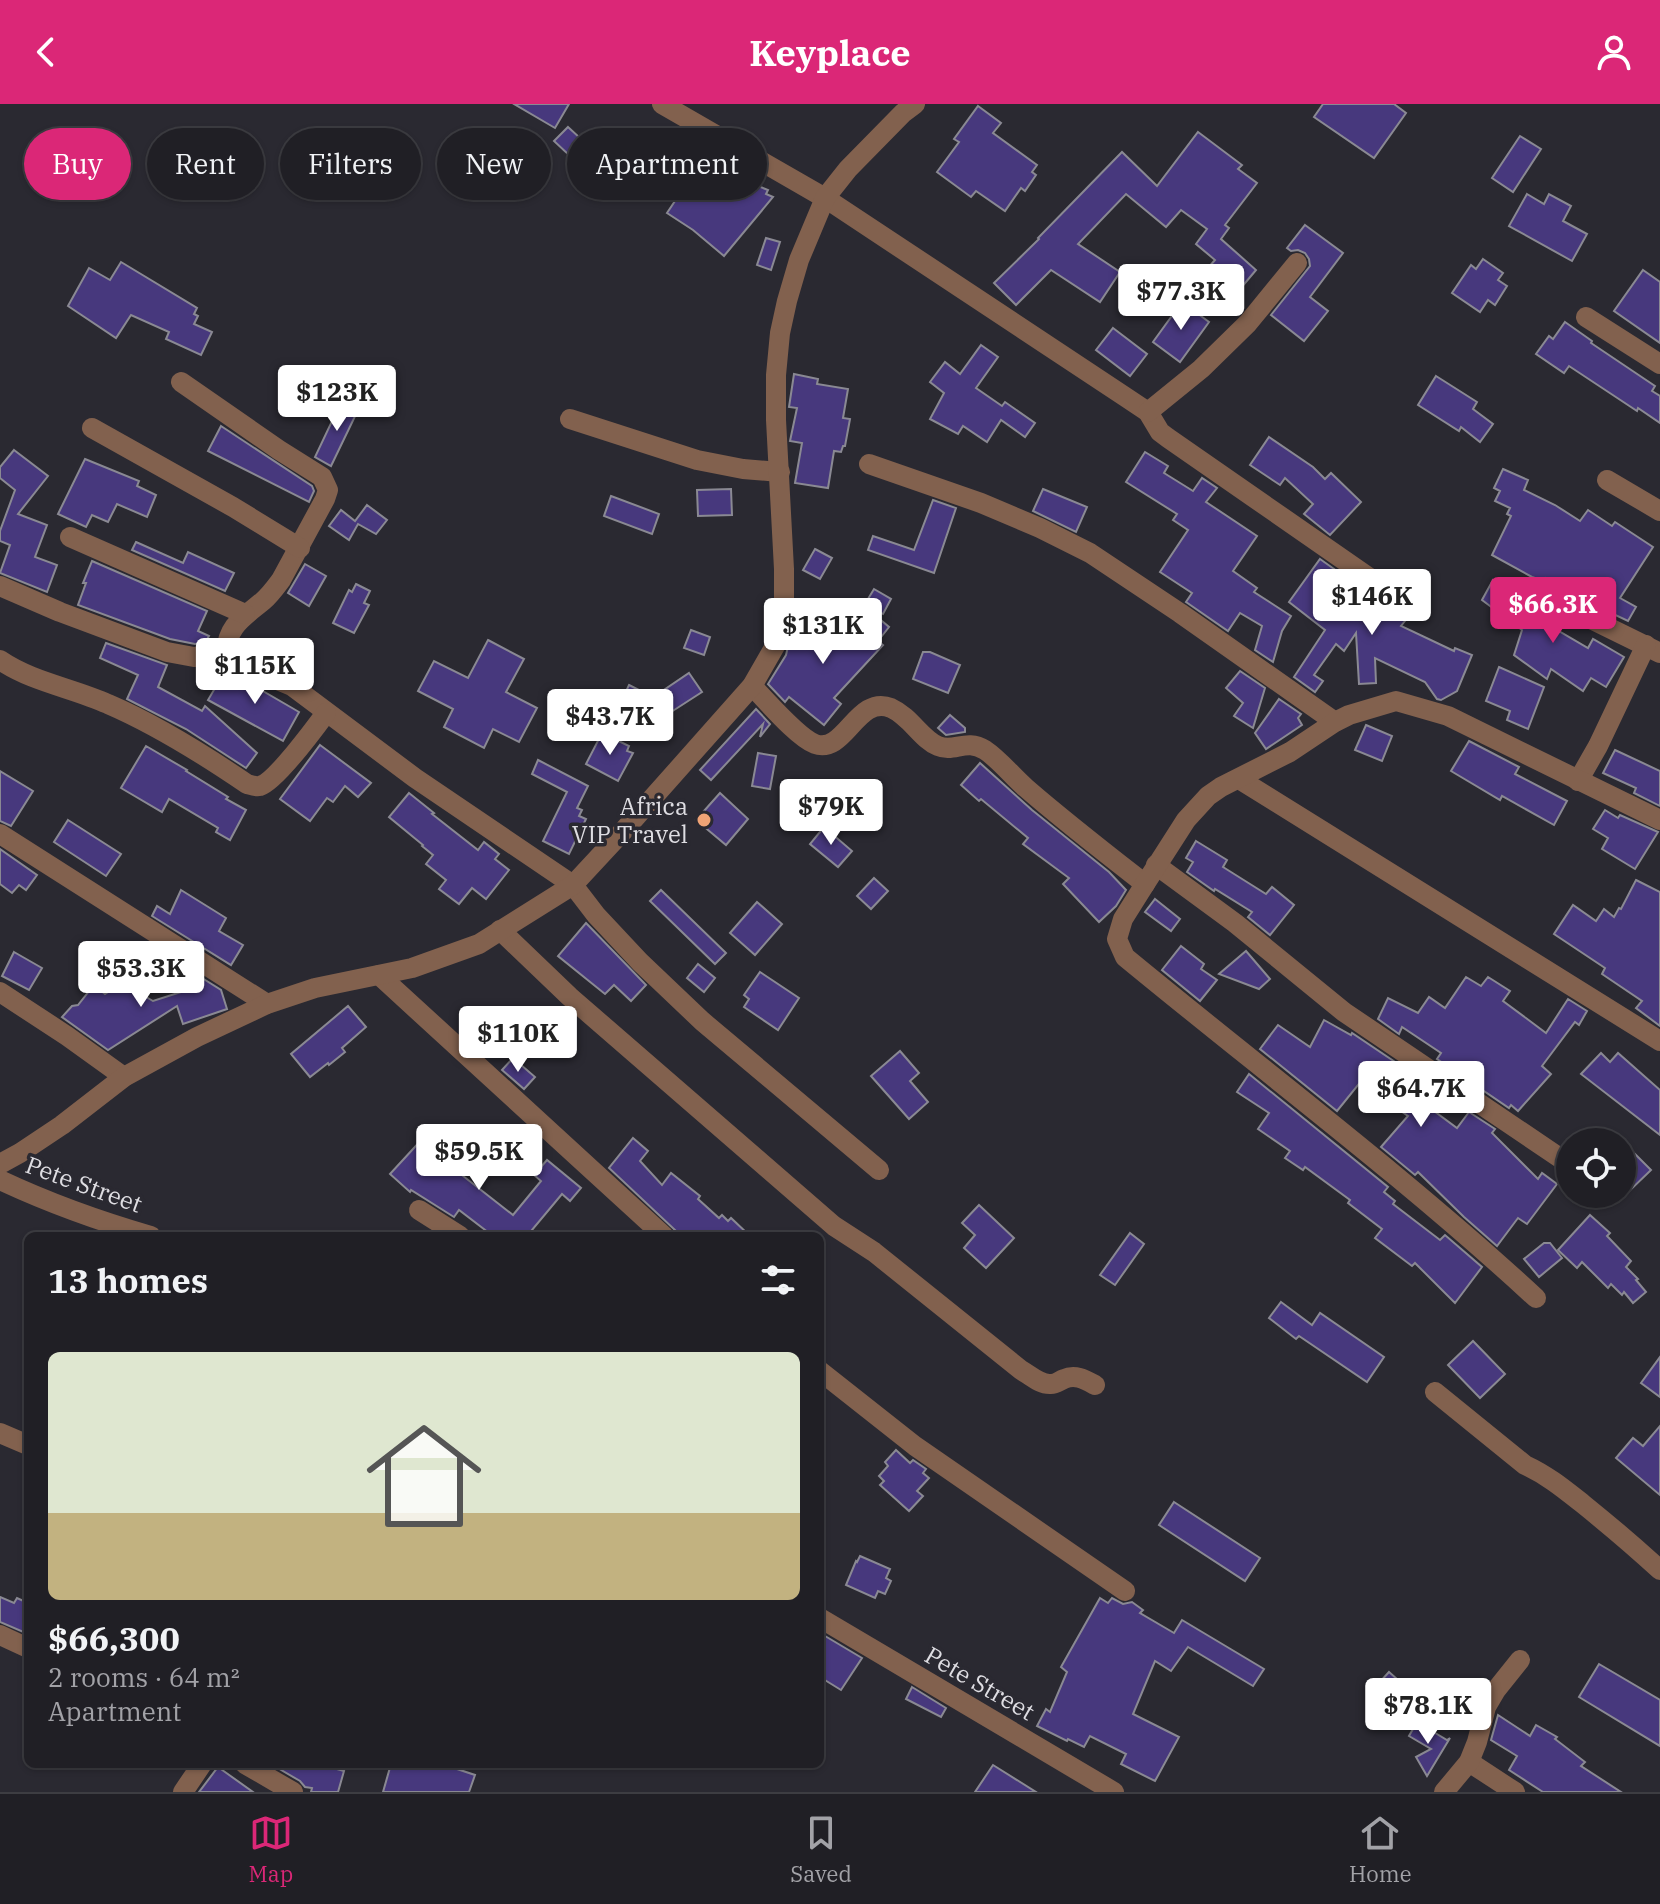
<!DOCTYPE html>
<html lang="en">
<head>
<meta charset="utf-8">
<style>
  :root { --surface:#201f25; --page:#28272d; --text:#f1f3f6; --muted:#a2a2a7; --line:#3d3d42; --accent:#db2777 }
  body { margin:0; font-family:"IBM Plex Serif",serif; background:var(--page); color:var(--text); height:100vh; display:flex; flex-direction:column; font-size:30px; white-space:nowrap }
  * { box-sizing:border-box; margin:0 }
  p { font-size:26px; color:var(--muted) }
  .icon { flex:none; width:44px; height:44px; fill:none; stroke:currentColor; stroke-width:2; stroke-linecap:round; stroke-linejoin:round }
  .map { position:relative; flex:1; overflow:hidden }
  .details { position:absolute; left:24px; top:1128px; width:800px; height:536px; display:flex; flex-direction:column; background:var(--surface); border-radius:12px; box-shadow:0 2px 6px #0004,0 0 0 2px var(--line) }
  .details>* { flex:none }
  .banner { position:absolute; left:24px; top:24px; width:800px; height:72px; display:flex; gap:16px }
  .controls { position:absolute; left:1556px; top:1024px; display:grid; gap:16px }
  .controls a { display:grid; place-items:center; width:80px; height:80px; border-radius:50%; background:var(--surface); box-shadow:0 2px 6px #0004,0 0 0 2px var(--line); font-size:40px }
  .price { position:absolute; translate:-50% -68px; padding:0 18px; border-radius:8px; background:#fff; color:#222; font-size:26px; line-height:52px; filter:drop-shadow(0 2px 4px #0008) }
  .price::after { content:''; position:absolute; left:50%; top:48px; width:24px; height:18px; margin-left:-12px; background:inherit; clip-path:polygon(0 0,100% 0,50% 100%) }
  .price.active { background:var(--accent); color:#fff }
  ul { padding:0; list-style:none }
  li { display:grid; align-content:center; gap:16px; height:424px; padding:0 24px }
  li span { display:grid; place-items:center; height:248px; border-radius:12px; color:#555 }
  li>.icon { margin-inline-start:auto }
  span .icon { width:144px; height:144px; fill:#fffc; stroke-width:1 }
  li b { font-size:34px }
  h2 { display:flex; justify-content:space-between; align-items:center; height:96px; padding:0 24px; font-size:34px }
  .chip { padding:0 28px; border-radius:36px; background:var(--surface); box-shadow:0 2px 6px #0004,0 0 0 2px var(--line); font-size:28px; line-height:72px }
  .chip.active { background:var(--accent); color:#fff }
  header { display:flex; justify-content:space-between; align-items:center; height:104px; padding:0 24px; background:var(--accent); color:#fff; font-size:36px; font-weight:700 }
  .menu { display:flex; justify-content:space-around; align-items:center; height:112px; border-top:2px solid var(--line); background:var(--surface); font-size:22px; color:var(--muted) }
  .menu a { display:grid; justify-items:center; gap:4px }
  .menu .active { color:var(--accent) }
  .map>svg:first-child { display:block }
</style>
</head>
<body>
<header><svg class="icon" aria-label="back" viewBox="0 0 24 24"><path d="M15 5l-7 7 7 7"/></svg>Keyplace<svg class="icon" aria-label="person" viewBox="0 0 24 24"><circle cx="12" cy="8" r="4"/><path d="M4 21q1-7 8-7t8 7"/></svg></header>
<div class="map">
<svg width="1660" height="1688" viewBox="0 0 1660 1688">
  <rect width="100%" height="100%" fill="#2a2931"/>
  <!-- building -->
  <g fill="#47387d" stroke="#8a8993" stroke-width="2">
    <path d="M514,0H569L555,24Z"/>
    <path d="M1323,0H1394L1406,9L1374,54L1314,13Z"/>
    <path d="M978,2L1001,19L993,29L1037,61L1032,68L1036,71L1025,87L1021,84L1005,107L976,87L971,93L937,68L959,38L954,35Z"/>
    <path d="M568,23L581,35L606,47L597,65L570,52L554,37Z"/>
    <path d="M1198,28L1242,61L1238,65L1257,79L1225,121L1229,124L1221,135L1256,166L1230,197L1201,172L1215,156L1196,140L1207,125L1181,106L1166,123L1126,90L1078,140L1120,168L1100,198L1051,166L1016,201L994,179L1039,135L1038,134L1122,48L1157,82Z"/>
    <path d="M1520,32L1541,45L1513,88L1492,74Z"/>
    <path d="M692,58L741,72L743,67L761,76L758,82L768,86L766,90L773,93L724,152L693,126L667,109L685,82Z"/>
    <path d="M632,59L644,70L626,90L614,79Z"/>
    <path d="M1527,90L1544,100L1549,90L1571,102L1563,117L1587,130L1572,157L1509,122Z"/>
    <path d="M1305,121L1343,149L1310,193L1328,207L1304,237L1271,211L1310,162L1309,155L1305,149L1298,146L1291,147L1287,144Z"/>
    <path d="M766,134L780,138L771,166L757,161Z"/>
    <path d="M1483,155L1503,169L1498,176L1507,182L1495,201L1488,196L1480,208L1452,189L1471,161L1476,165Z"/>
    <path d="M121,158L197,204L194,210L198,212L194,220L212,228L201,251L166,235L169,228L131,211L116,234L68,202L89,164L110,176Z"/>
    <path d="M1643,166L1660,178V239L1614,207Z"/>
    <path d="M1182,198L1209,218L1180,258L1153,238Z"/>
    <path d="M1565,218L1592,237L1591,239L1655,282L1652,287L1660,292V319L1638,304L1637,307L1569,262L1564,269L1536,250L1549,232L1553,235Z"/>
    <path d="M1113,224L1147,250L1130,272L1096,246Z"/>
    <path d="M981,241L998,253L976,284L1002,302L1005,298L1035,319L1025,333L1001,316L987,338L963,322L958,330L930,315L944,289L930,278L945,258L960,270Z"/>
    <path d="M794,270L818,275L817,280L848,285L843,314L850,315L845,342H843L841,348L834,347L828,384L795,379L802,339L790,337L797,304L789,303Z"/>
    <path d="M1436,272L1477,298L1473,305L1493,320L1480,338L1461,323L1459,327L1418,301Z"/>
    <path d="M342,296L359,304L331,362L315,353Z"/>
    <path d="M221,322L312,382L314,387L309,398L208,347Z"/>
    <path d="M1269,333L1313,363L1325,375L1331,369L1361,398L1330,431L1304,410L1313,400L1285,374L1280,381L1250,361Z"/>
    <path d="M14,346L48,372L18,410L47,421L35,453L57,461L47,488L0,469L10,441L0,437V427L15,386L0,374V363Z"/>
    <path d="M1145,348L1168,362L1164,369L1193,387L1202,374L1217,384L1206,398L1257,432L1233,467L1257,484L1254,488L1291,512L1282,527L1273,558L1255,546L1262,522L1240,509L1228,527L1186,498L1192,489L1160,468L1188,426L1173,416L1177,410L1126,378Z"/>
    <path d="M85,355L139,377L137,382L156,391L147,413L117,400L108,418L92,411L86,423L58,410Z"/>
    <path d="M1503,365L1528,376L1524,386L1555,401L1580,417L1588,406L1612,422L1615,418L1653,443L1620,494L1636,503L1628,517L1573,491L1546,474L1544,477L1532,473L1492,451L1511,412L1507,410L1510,404L1495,397L1500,387L1494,384Z"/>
    <path d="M731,385L732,411L698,412L697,386Z"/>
    <path d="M1043,385L1087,403L1076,428L1033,407Z"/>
    <path d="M611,392L659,410L652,430L604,412Z"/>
    <path d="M933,396L956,404L934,469L868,446L873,432L914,446Z"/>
    <path d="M367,401L387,416L376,430L358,420L349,436L329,422L341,406L355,417Z"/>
    <path d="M136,438L183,459L188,448L234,469L225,487L132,446Z"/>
    <path d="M815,445L832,454L820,475L803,466Z"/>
    <path d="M1320,455L1355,480L1343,499L1368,521L1387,495L1403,506L1399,512L1405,517L1401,522L1454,547L1455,544L1472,551L1457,587L1441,596L1437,595L1425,578L1375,554L1376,579L1359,580L1356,529L1344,547L1336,540L1314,571L1323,577L1315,588L1294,573L1325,526L1289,498Z"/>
    <path d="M92,457L207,507L198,527L209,532L205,539L195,540L170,535L78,501L86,479H83Z"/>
    <path d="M305,460L326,472L309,502L288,489Z"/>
    <path d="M1493,476L1533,507L1530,510L1588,544L1593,535L1624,553L1606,583L1591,574L1583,587L1551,565L1547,575L1514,551L1522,526L1482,496Z"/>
    <path d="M356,480L370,487L364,499L369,501L354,529L333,519L349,486L352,488Z"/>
    <path d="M874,485L891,495L883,510L865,500Z"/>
    <path d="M802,511L842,535L851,543L876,512L889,523L878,537L883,541L834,594L841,600L824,621L789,593L785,598L768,580L786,551L791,530Z"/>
    <path d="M691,526L710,533L704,551L684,544Z"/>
    <path d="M488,536L524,555L506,588L537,604L519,638L493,625L484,644L444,623L453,605L418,587L434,557L468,574Z"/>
    <path d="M106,539L167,561L158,583L202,607L205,602L257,649L246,664L186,625L127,595L138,571L100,554Z"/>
    <path d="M923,548H930L960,561L948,589L913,575Z"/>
    <path d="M1499,563L1544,583L1528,625L1507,616L1510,607L1486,597Z"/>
    <path d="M1240,567L1265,584L1253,624L1234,612L1243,599L1226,584Z"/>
    <path d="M232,569L299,608L283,637L208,596L218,579L224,582Z"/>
    <path d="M689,569L702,588L668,610L655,592Z"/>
    <path d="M629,581L649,591L645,609L621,598Z"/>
    <path d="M1279,595L1301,610L1298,614L1302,621L1266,645L1255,629Z"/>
    <path d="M756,605L770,620L760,633L763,620L711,676L700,666Z"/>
    <path d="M950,611L965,624V628L946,631L938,624Z"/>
    <path d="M1366,621L1392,632L1382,657L1355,646Z"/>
    <path d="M602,629L629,642L627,647L633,649L618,677L586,660Z"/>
    <path d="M1469,637L1519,663L1515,670L1567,697L1554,721L1502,692L1500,696L1451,667Z"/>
    <path d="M320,641L371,679L358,693L345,682L333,698L327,694L310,717L280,695Z"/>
    <path d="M146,642L187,666L186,667L228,693L226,695L246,706L230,736L216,728L218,724L169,695L162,708L121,684Z"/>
    <path d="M1615,646L1660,667V702L1634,689L1636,684L1603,669Z"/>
    <path d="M758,649L776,652L770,685L752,682Z"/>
    <path d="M538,656L588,682L577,704L582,706L579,712L586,715L569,750L543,737L567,688L532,670Z"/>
    <path d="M980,659L1032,706L1109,768L1126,786L1116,802L1099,818L1063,780L1069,774L1023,740L1028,734L981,695L979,697L961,681Z"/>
    <path d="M0,667L33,687L11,722L0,717Z"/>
    <path d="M409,689L434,709L432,710L478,746L484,738L499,750L495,755L509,766L486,795L472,784L459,800L439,785L446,776L426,760L433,751L422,742L423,741L389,713Z"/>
    <path d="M720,689L748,715L726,741L696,716Z"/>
    <path d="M1605,706L1618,714L1620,711L1658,728L1635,765L1602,745L1608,734L1593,725Z"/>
    <path d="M68,716L121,750L106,772L54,738Z"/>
    <path d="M824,723L852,747L838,763L810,740Z"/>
    <path d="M1196,737L1227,756L1223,763L1266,790L1272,783L1294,801L1270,831L1248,813L1252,808L1215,785L1214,787L1187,768L1193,758L1186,754Z"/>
    <path d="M0,745L37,771L26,786L19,781L12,789L0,780Z"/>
    <path d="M874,774L888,787L871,805L857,792Z"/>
    <path d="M1636,776L1660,788V922L1636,904L1642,897L1602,870L1605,864L1554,830L1573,801L1596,817L1604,805L1614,813L1619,804L1621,805Z"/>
    <path d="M181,786L226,814L219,827L243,841L231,861L152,812L157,802L170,810Z"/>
    <path d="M661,786L726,849L715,860L650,797Z"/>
    <path d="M1155,795L1180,815L1171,827L1145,808Z"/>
    <path d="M757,798L782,820L755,851L730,829Z"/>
    <path d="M586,819L646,881L631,897L614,881L605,890L558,852Z"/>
    <path d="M1181,842L1204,860L1201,865L1217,876L1200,897L1162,866Z"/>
    <path d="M1246,847L1270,875L1259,885L1219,870Z"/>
    <path d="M14,848L42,864L29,886L2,872Z"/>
    <path d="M698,860L715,874L704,888L687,874Z"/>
    <path d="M760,868L799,894L778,926L744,903L749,895L744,891Z"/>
    <path d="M194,869L221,886L227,905L183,920L177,902L108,946L62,913L72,902L78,901L94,881L105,890L122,879L153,897L184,887L180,873Z"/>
    <path d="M1466,873L1481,882L1488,873L1510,887L1503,897L1546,929L1568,895L1587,907L1579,921L1575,918L1542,962L1551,970L1518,1007L1511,1001L1509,1004L1437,955L1441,949L1402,923L1399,930L1378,915L1388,894L1418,909L1429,893L1445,904Z"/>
    <path d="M348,902L366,923L342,944L345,948L329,961L328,959L310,973L291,950Z"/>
    <path d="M1324,916L1351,931L1352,929L1441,989L1430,1004L1457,1024L1469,1008L1495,1025L1492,1029L1538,1075L1542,1069L1557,1080L1527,1120L1518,1114L1497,1142L1464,1113L1418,1068L1415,1071L1381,1043L1408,1012L1395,1003L1398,998L1362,976L1337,1007L1260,945L1278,921L1310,943Z"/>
    <path d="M900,947L919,969L910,977L928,998L909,1015L871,972Z"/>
    <path d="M1601,949L1610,958L1618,949L1660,986V1031L1581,970Z"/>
    <path d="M513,954L535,973L524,985L502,966Z"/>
    <path d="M1249,970L1388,1083L1384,1088L1395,1097L1393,1100L1440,1136L1445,1131L1482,1163L1455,1199L1415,1159L1412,1162L1375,1134L1382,1125L1348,1099L1350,1096L1305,1063L1303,1066L1285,1054L1290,1047L1258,1025L1269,1009L1237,988Z"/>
    <path d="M425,1032L441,1046L438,1050L459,1066L458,1068L513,1111L541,1077L534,1071L547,1056L581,1084L570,1097L562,1090L527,1132H493L459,1106L454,1113L411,1086L410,1088L390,1070Z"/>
    <path d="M633,1034L648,1047L640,1057L662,1081L671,1069L700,1092L698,1095L719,1114L722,1111L728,1117L731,1114L750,1132H682L676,1127L609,1064Z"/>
    <path d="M1622,1037L1651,1066L1622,1094Z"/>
    <path d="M979,1101L1014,1134L986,1164L964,1144L975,1131L962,1119Z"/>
    <path d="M1590,1111L1610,1129L1607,1132L1631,1157L1626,1163L1638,1175L1636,1176L1646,1188L1633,1199L1624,1188L1622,1191L1611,1180L1608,1184L1582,1158L1577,1164L1558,1146Z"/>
    <path d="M1130,1129L1144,1140L1115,1181L1100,1171Z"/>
    <path d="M1544,1139H1550L1562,1154L1539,1173L1524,1155Z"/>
    <path d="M1281,1198L1312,1221L1320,1209L1384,1253L1367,1278L1299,1232L1296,1235L1269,1214Z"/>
    <path d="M1473,1237L1505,1270L1480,1294L1448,1261Z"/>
    <path d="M1660,1253V1293L1641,1279Z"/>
    <path d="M1660,1322V1391L1616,1354L1633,1334L1643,1342Z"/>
    <path d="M896,1346L910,1359L913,1356L926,1365L923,1369L929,1374L917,1387L923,1392L909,1407L880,1381L884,1377L879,1372L888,1362L885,1358Z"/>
    <path d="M1174,1398L1260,1454L1245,1477L1159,1421Z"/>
    <path d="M860,1452L890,1465L886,1474L891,1477L885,1490L878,1487L875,1494L846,1481L856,1457L857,1458Z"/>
    <path d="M0,1493L14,1499L17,1494L28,1499V1530L0,1518Z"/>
    <path d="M1100,1494L1108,1499L1112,1494L1123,1500L1132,1498L1143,1506L1140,1509L1174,1529L1182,1516L1264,1565L1253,1582L1188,1543L1171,1567L1155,1557L1133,1610L1179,1633L1155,1677L1121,1660L1126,1650L1090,1632L1084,1643L1068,1635L1067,1637L1037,1622L1046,1605L1050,1608L1067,1568L1061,1563Z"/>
    <path d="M820,1529L862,1554L841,1586L820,1573Z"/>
    <path d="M1599,1560L1660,1596V1642L1579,1593Z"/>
    <path d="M1389,1568L1423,1598L1403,1620L1369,1590Z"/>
    <path d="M912,1583L946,1604L941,1613L906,1595Z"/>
    <path d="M1498,1611L1530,1632L1536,1621L1557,1633L1555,1635L1585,1658L1581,1662L1621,1688H1543L1509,1666L1517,1652L1491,1636Z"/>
    <path d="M1417,1618L1447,1636L1450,1634L1427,1672L1416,1653L1431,1645L1409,1632Z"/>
    <path d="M271,1660H319L344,1667L338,1688H311L312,1684L305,1683L300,1677Z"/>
    <path d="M391,1660H442L475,1671L469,1688H383Z"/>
    <path d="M993,1661L1036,1688H975Z"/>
    <path d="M218,1663L253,1688H199Z"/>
  </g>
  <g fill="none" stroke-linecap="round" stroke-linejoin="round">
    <!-- street -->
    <g stroke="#82614e" stroke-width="20">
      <path d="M662,0L825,94L1124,292L1148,308L1160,328L1168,334L1374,477"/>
      <path d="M1586,213L1660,260"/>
      <path d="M181,278L279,346L322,373L328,386L325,395L281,476C275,484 270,491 263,497C245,512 225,523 227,550L246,563L292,582L415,674L573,781L596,811L640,858L702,917L879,1066"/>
      <path d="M1148,308L1201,265L1248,219L1297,159"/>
      <path d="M570,315L697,356L743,365L780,368"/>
      <path d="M92,324L233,403L300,444"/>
      <path d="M869,360L981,399L1040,424L1090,449L1180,509L1335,618"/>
      <path d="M1607,376L1660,407"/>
      <path d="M70,433L245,510"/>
      <path d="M0,482L60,508L167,548L194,553L227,550"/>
      <path d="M1532,486L1660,549"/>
      <path d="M0,556C32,578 73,584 108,600C157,621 203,650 247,680C251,681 255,683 260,682C275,678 315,624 326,609"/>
      <path d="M752,582C767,597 797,633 815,640C845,651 857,590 891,604C911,613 921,635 938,642C954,649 966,634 985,646C1000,656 1012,672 1026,684C1064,717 1104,748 1145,780"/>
      <path d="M1239,675L1660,937"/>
      <path d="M1578,677L1598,642L1646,541"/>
      <path d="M0,730L267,900"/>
      <path d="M1156,761L1235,819L1344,908L1563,1056"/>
      <path d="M500,826L570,893L834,1122L874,1148L1021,1266C1030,1271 1040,1281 1051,1280C1056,1280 1059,1277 1064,1275C1075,1270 1084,1275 1095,1281"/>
      <path d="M379,871L664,1132"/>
      <path d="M0,888L67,932L124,973"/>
      <path d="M0,1060L20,1049L62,1021L124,973L197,933L267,900L315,884L412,864L479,840L573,781L625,725L752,582L775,542L784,501V465L776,316V271L780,229L787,197L799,156L825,94L848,65L903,9L915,0"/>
      <path d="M0,1076C49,1099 99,1117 151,1132"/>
      <path d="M419,1106L460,1132"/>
      <path d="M1536,1194C1405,1073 1262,966 1125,853L1117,835L1123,815L1145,780L1186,716L1208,692L1221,683L1290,648L1335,618L1349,611L1396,597L1448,612L1660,716"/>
      <path d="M820,1267L915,1342L1125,1487"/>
      <path d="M1435,1288L1525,1361C1547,1371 1564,1385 1583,1400C1609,1421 1635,1443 1660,1466"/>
      <path d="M0,1329L28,1341"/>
      <path d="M820,1514L1114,1688"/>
      <path d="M0,1531L28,1544"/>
      <path d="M1469,1658L1515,1688"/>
      <path d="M245,1660L293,1688"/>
      <path d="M183,1688L202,1660"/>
      <path d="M1444,1688L1469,1658L1477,1638L1486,1603L1496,1586L1520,1556"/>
    </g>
  </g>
  <!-- markers -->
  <circle fill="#efa376" stroke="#2a2931" stroke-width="3" cx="704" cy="716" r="8"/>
  <g text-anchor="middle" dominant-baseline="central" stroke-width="7" stroke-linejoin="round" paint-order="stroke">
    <!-- poi labels -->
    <g font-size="24" fill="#dedde2" stroke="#2a2931" text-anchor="end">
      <text x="688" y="702">Africa<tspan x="688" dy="28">VIP Travel</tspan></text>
    </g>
    <!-- street labels -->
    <g font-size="24" fill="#dedde2" stroke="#2a2931">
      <text transform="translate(84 1080) rotate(20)">Pete Street</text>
      <text transform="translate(980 1579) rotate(30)">Pete Street</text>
    </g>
  </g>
</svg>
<div class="controls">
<a><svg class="icon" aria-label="locate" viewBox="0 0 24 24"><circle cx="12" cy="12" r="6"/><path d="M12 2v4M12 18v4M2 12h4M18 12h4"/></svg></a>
</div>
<b class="price" style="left:1181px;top:228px">$77.3K</b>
<b class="price" style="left:337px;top:329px">$123K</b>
<b class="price" style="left:1372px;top:533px">$146K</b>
<b class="price active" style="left:1553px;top:541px">$66.3K</b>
<b class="price" style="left:823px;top:562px">$131K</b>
<b class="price" style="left:255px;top:602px">$115K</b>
<b class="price" style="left:610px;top:653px">$43.7K</b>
<b class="price" style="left:831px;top:743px">$79K</b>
<b class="price" style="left:141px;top:905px">$53.3K</b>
<b class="price" style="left:518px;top:970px">$110K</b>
<b class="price" style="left:1421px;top:1025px">$64.7K</b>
<b class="price" style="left:479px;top:1088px">$59.5K</b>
<b class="price" style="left:1428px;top:1642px">$78.1K</b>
<div class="banner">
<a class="chip active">Buy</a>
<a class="chip">Rent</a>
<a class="chip">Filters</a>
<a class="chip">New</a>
<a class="chip">Apartment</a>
</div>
<section class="details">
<h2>13 homes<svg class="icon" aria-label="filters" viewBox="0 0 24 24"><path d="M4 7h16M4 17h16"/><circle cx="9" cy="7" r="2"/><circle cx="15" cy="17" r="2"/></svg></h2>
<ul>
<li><span style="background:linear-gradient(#dfe7d0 65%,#c2b280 0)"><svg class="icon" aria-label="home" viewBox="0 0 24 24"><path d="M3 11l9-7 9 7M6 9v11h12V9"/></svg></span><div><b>$66,300</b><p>2 rooms · 64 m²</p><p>Apartment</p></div></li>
</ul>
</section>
</div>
<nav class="menu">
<a class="active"><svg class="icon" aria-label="map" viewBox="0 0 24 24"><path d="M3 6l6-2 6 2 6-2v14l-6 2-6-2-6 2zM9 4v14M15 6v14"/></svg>Map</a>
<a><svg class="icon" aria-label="saved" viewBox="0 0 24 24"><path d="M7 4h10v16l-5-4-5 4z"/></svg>Saved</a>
<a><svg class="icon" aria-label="home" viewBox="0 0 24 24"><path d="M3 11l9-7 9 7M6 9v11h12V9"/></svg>Home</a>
</nav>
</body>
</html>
